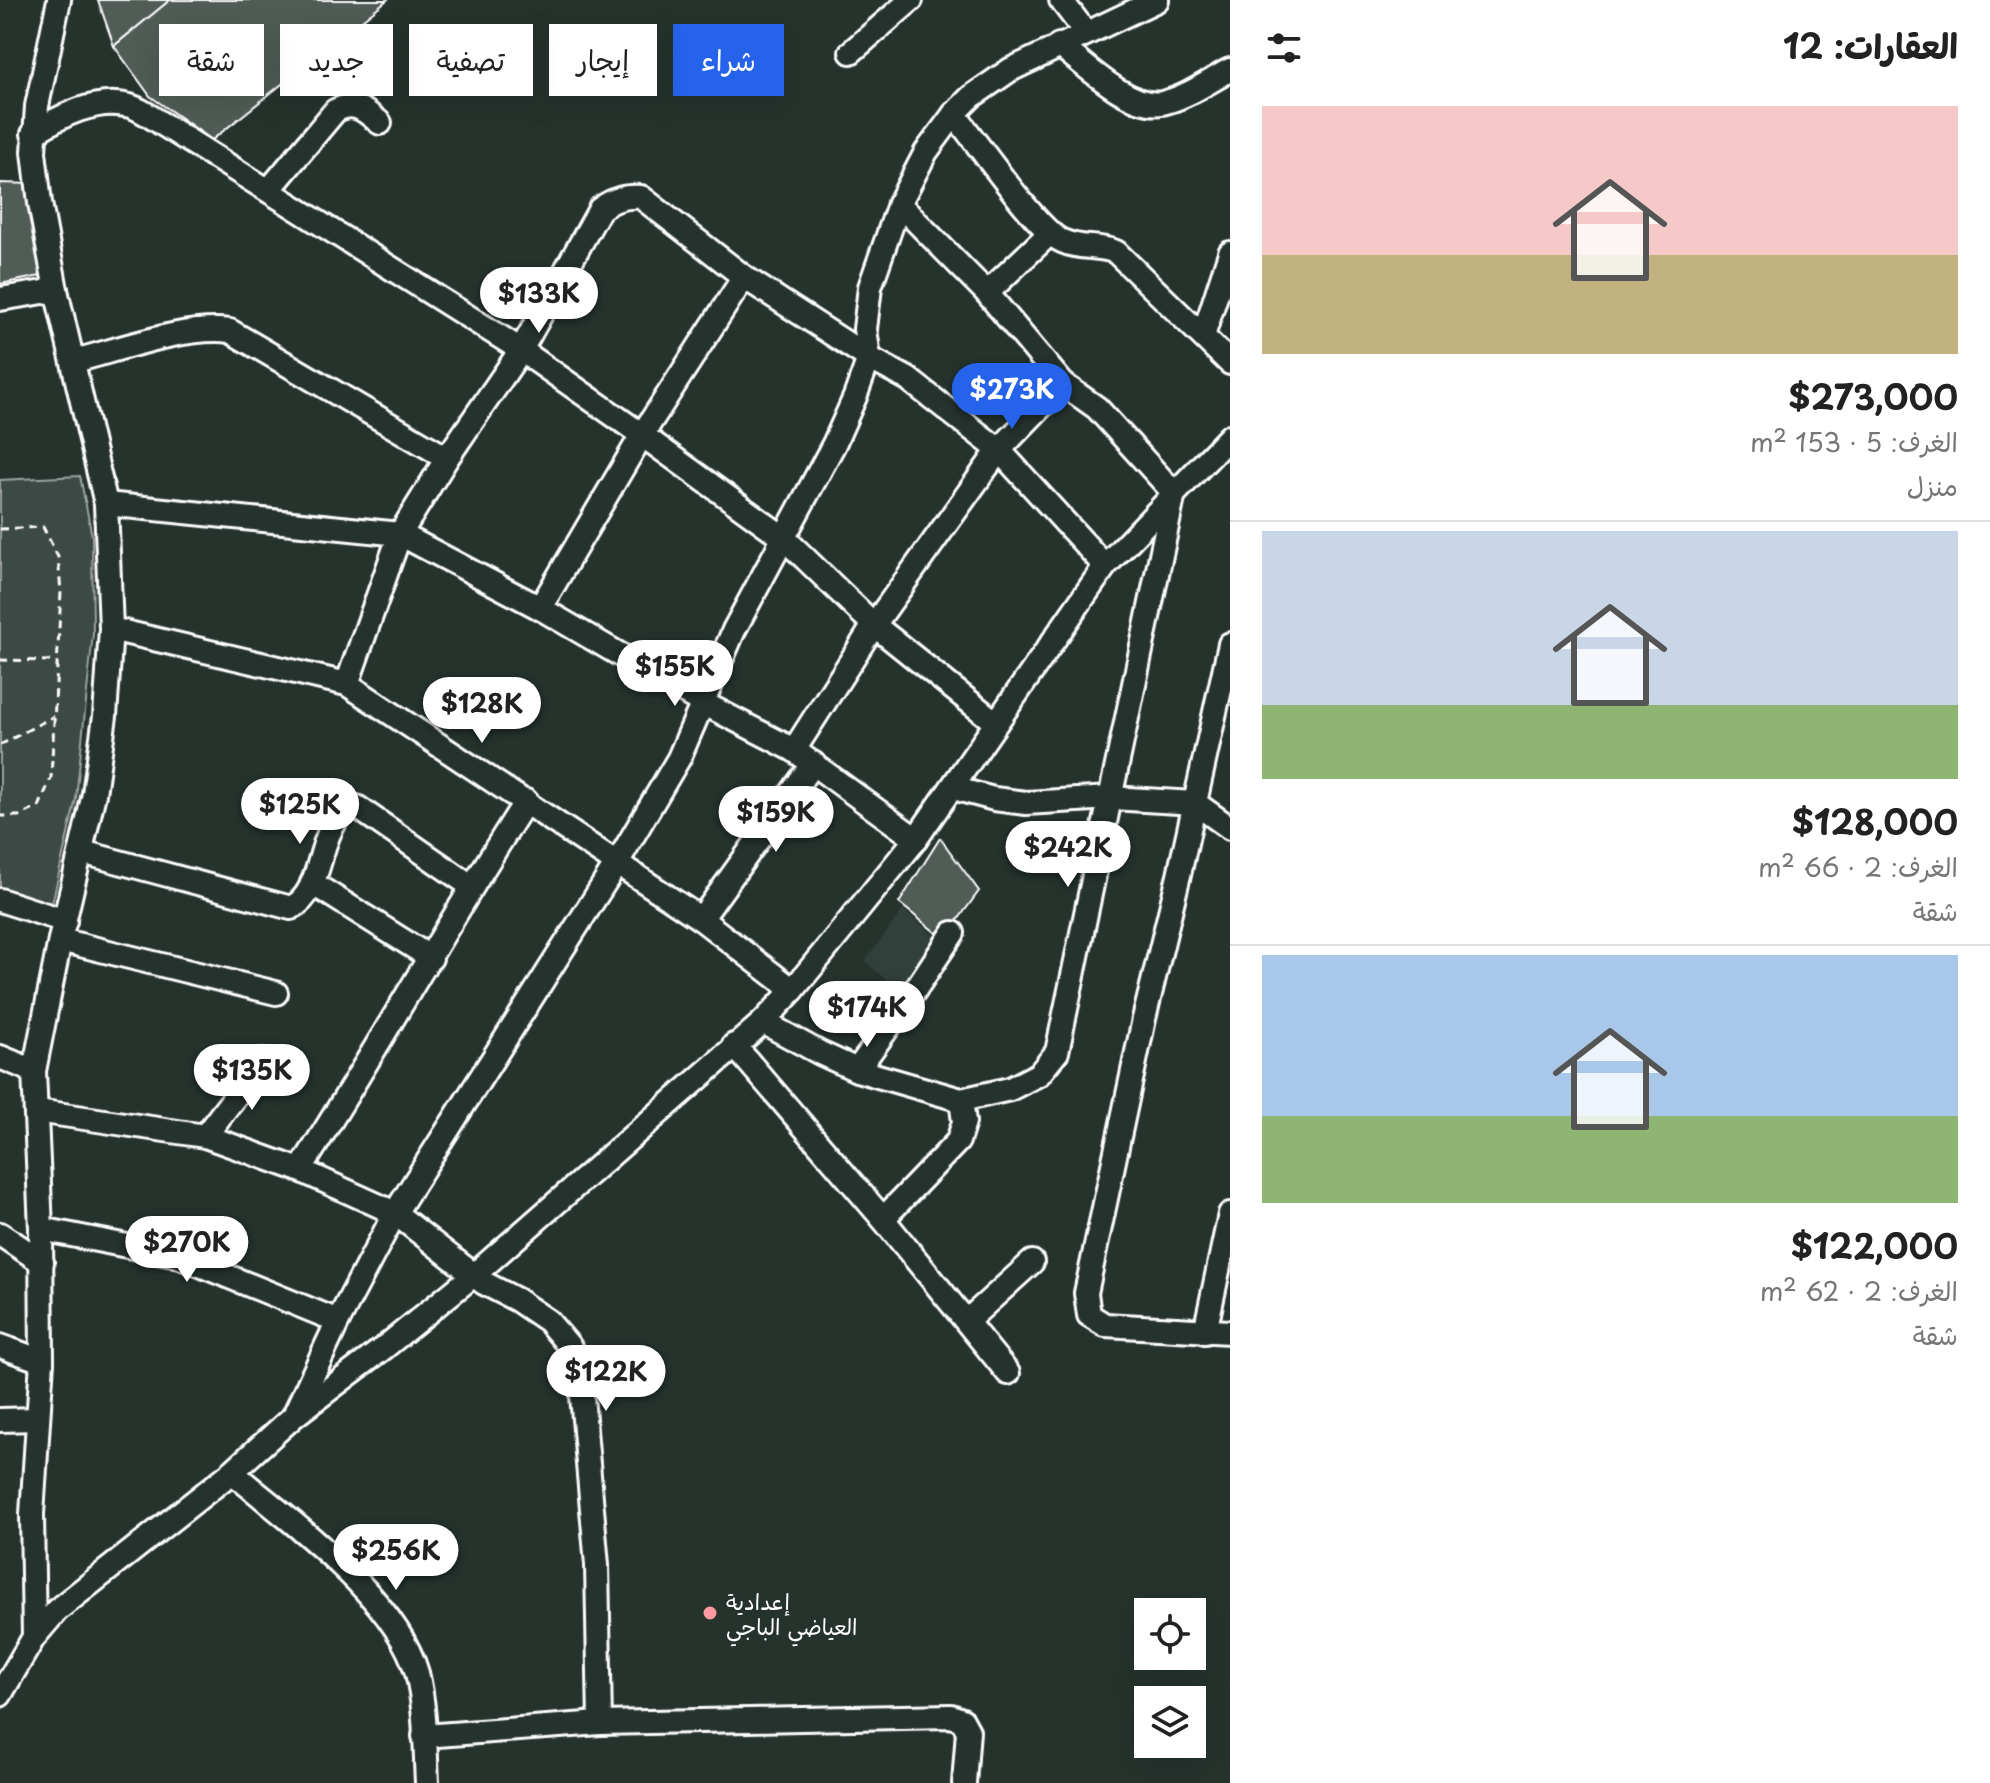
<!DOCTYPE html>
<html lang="ar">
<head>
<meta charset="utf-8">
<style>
  :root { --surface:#fff; --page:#f6f6f6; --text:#222; --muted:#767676; --line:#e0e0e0; --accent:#2563eb }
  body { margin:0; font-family:"Playpen Sans","Playpen Sans Arabic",sans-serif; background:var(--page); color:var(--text); direction:rtl; height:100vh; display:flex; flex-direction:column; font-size:30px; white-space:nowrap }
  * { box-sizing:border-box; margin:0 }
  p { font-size:26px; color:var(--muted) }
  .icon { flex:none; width:44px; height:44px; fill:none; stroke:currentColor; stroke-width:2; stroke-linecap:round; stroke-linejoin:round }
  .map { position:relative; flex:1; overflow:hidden; direction:ltr }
  .side { display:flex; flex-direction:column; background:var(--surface); width:760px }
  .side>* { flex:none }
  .banner { position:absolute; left:24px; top:24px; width:760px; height:72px; direction:rtl; display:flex; gap:16px }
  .tools { position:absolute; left:1134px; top:1598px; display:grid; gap:16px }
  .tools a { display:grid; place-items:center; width:72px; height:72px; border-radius:0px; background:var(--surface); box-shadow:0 8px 32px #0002; font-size:40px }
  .price { position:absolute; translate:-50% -68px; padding:0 18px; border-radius:28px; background:#fff; color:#222; font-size:26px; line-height:52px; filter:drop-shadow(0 2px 4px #0008) }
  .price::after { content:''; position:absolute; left:50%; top:48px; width:24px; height:18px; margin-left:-12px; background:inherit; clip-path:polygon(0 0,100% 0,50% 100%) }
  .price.on { background:var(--accent); color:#fff }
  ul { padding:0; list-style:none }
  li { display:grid; align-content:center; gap:16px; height:424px; padding:0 32px }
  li+li { border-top:2px solid var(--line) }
  li span { display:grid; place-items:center; height:248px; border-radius:0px; color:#555 }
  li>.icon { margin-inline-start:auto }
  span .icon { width:144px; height:144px; fill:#fffc; stroke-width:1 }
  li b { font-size:34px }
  h2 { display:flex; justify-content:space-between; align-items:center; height:96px; padding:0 32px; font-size:34px }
  .tag { padding:0 28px; border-radius:0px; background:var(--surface); box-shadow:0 8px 32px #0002; font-size:28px; line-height:72px }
  .tag.on { background:var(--accent); color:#fff }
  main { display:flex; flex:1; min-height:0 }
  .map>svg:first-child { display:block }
</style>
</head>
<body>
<main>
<section class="side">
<h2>العقارات: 12<svg class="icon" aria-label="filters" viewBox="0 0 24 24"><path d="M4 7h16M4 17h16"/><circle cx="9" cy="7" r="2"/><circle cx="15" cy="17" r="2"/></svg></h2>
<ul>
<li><span style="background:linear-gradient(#f6c9c9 60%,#c2b280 0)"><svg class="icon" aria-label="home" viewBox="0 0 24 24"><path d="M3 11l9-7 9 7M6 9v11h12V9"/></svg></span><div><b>$273,000</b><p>الغرف: 5 · 153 m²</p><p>منزل</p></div></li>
<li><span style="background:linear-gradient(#c9d6e8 70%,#8fb573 0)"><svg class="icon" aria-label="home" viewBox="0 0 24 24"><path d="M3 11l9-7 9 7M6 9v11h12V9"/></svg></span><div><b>$128,000</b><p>الغرف: 2 · 66 m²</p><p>شقة</p></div></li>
<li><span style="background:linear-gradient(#a9c7e8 65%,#8fb573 0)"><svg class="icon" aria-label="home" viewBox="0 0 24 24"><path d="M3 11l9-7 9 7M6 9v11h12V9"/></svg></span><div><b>$122,000</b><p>الغرف: 2 · 62 m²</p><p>شقة</p></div></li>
</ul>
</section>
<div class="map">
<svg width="1230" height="1783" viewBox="0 0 1230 1783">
  <rect width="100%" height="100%" fill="#26332d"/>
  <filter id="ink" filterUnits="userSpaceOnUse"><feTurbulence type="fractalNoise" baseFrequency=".0125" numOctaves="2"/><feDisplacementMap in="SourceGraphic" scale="16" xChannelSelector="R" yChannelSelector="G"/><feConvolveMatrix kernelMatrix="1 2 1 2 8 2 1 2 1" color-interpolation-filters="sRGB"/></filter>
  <g filter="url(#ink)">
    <!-- built -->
    <path fill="#333f3a" d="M903,910L954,952L915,1006L865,961Z"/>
    <!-- green -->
    <path fill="#3e4944" stroke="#9ea4a2" stroke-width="2" d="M80,476L92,536L93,633L76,799L51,908L0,892V480Z"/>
    <!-- building -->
    <g fill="#515c57" stroke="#fff" stroke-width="2">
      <path d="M98,0H170L114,46Z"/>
      <path d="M170,0H387L212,140L150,96L114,46Z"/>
      <path d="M0,183L31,184L46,275L0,284Z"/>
      <path d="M940,838L979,891L944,939L899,903Z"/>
    </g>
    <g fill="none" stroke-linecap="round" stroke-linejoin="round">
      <!-- minor casing -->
      <g stroke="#fff" stroke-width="28">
        <g id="minor">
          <path d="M1061,0L1086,33"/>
          <path d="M1059,45C1084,64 1129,109 1162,103C1186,98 1209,81 1230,70"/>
          <path d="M851,52L911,0"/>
          <path d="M954,114C976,141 1037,230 1062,241C1081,250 1098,244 1116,252L1230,363"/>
          <path d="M33,134C59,116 97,97 130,106C141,109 154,119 164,125L521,350L642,435L784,538L874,625L996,723"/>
          <path d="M269,190L335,111C355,100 364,110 380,123"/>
          <path d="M987,293L1049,234"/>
          <path d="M0,299L56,290"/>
          <path d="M1203,336L1230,253"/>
          <path d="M74,361C118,350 186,325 230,331L447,458"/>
          <path d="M106,504L400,534L540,608L701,702L794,750L916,839"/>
          <path d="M540,608L642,435L744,277"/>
          <path d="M111,629L347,684L701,919L793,990"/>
          <path d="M1230,644L1179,875L1144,1019L1086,1293L1089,1315L1105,1325L1230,1332"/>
          <path d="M347,684L400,534L447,458L521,350L600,209C614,199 624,196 641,197L744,277L869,358L908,379L999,450L1105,566"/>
          <path d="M794,750L874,625L999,450L1063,384"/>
          <path d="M953,788L994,799L1026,803L1111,798L1195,803L1230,828"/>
          <path d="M82,852L291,908C316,896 318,859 328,836C331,828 336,821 340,813L357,807L471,886"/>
          <path d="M312,883L431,958"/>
          <path d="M0,900L65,921"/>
          <path d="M701,919L813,763"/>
          <path d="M60,940L276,993"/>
          <path d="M763,1022L820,1053L857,1070L961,1100"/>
          <path d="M734,1045L883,1219L1008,1373"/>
          <path d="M0,1057L34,1071"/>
          <path d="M857,1070L909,999L953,933"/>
          <path d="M37,1111L205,1136L300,1170L395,1213L484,1283L517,1300L548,1321L570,1347L581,1385L597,1565L600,1723"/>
          <path d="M205,1136L262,1061"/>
          <path d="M300,1170C378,1048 448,922 526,801"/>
          <path d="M883,1219L958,1141L964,1122L961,1100L1010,1089L1039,1074L1057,1052L1174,493L1097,408L1063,384L987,293L899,204"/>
          <path d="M41,1229L178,1256L338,1321"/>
          <path d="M0,1234L42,1262"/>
          <path d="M967,1321L1032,1262"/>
          <path d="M1205,1332L1230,1214"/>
          <path d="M0,1346L42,1361"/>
          <path d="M296,1411L338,1321L395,1213L617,863L679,758L734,630L834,444L855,397L869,358L865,329L870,287L899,204L926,152L954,114L971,97L1010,70L1157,0"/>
          <path d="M0,1420L38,1419"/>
          <path d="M232,1472C291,1523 395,1596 417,1673C426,1709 425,1747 427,1783"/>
          <path d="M34,1637L32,1514L42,1361L41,1229L34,1071L60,940L94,794L105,716L111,629L106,504L56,290L40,203L34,152L37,106L59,0"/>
          <path d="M0,1695L34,1637L57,1610L232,1472L294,1416L385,1347L475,1274L763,1022L793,990L916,839L1105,566L1230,436"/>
          <path d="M424,1736L600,1723L951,1716L962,1720L968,1731L964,1783"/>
        </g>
      </g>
      <!-- path -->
      <g stroke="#fff" stroke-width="3" stroke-dasharray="8 6" stroke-linecap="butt">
        <path d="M0,529L43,527L58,557L61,592L51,778L39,807L19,816H0"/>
        <path d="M0,660L56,661"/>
        <path d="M0,745L54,716"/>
      </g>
      <!-- minor -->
      <use href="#minor" stroke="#26332d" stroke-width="22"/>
    </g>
  </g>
  <!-- markers -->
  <circle fill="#ff9aa2" stroke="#26332d" stroke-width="3" cx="710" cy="1613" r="8"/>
  <g text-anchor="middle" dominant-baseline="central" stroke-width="7" stroke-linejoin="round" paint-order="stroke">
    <!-- poi labels -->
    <g font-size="22" fill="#fff" stroke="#26332d" text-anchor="start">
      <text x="726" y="1600">إعدادية<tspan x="726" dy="25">العياضي الباجي</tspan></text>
    </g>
  </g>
</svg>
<div class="tools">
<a><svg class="icon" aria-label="locate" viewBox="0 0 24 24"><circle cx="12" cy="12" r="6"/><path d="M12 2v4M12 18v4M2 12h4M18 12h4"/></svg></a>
<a><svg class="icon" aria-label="layers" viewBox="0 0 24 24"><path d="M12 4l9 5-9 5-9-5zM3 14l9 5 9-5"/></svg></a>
</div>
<b class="price" style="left:539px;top:335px">$133K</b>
<b class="price on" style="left:1012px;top:431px">$273K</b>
<b class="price" style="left:675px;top:708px">$155K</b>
<b class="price" style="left:482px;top:745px">$128K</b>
<b class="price" style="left:300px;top:846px">$125K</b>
<b class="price" style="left:776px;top:854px">$159K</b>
<b class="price" style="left:1068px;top:889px">$242K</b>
<b class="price" style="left:867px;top:1049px">$174K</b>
<b class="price" style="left:252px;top:1112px">$135K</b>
<b class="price" style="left:187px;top:1284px">$270K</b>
<b class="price" style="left:606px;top:1413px">$122K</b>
<b class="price" style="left:396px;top:1592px">$256K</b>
<div class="banner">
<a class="tag on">شراء</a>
<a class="tag">إيجار</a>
<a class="tag">تصفية</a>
<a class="tag">جديد</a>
<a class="tag">شقة</a>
</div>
</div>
</main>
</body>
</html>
